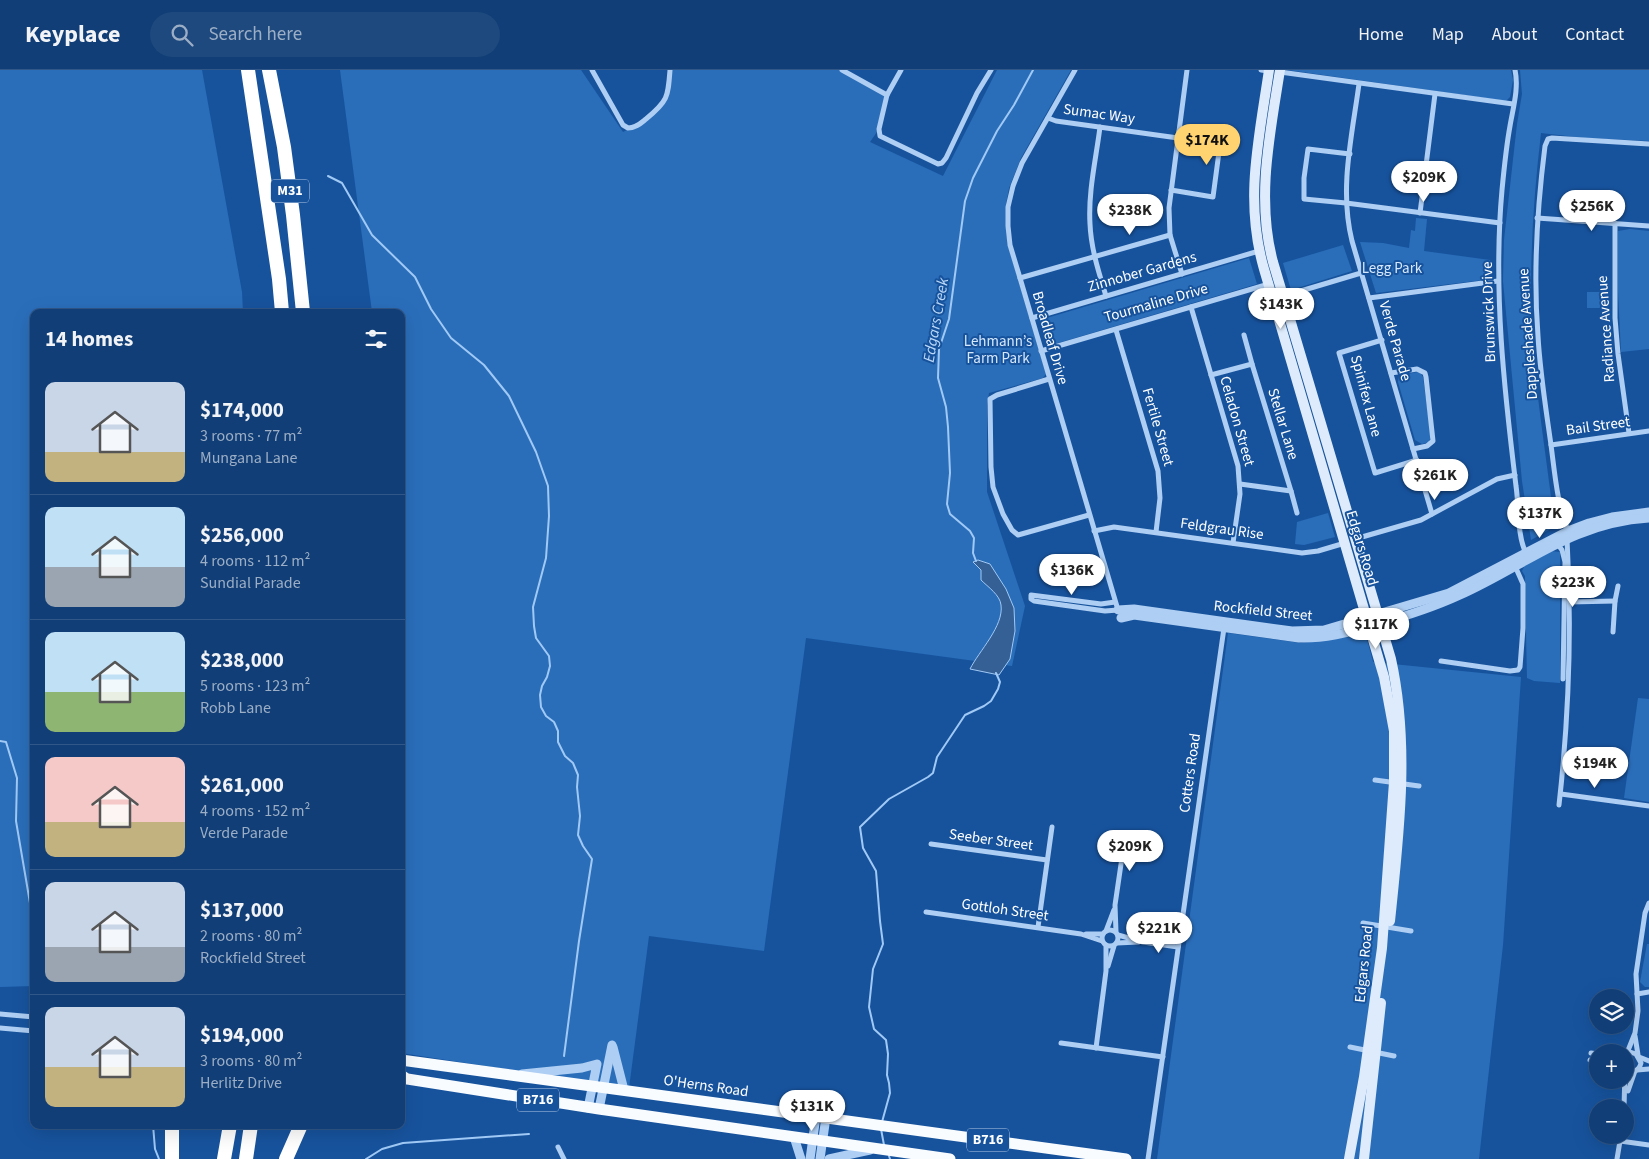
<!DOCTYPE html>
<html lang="en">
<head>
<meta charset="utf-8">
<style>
  :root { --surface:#113e76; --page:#1e497e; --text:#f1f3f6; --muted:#9caec5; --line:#305788; --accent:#ffd36f }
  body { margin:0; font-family:"Source Sans 3",sans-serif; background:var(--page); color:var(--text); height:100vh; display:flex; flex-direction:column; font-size:19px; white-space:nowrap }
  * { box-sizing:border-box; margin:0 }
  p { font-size:16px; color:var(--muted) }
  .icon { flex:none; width:28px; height:28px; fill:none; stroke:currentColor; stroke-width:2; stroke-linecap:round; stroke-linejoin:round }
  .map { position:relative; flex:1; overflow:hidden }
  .side { position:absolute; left:30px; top:239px; width:375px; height:820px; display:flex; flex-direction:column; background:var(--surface); border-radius:10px; box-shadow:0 5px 20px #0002,0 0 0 1px var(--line) }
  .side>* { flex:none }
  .tools { position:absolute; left:1589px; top:919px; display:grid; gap:10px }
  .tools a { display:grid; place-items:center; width:45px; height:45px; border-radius:50%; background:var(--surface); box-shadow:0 5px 20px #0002,0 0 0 1px var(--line); font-size:25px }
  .price { position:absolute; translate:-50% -42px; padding:0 11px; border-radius:18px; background:#fff; color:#222; font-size:16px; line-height:32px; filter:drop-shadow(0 1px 2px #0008) }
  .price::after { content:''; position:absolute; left:50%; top:30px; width:15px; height:11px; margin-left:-8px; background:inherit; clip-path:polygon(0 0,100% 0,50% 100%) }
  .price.selected { background:var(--accent); color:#111 }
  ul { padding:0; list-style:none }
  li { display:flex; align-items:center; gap:15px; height:125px; padding:0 15px }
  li+li { border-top:1px solid var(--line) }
  li span { display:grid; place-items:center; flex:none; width:140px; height:100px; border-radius:10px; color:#555 }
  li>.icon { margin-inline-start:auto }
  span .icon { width:60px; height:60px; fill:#fffc; stroke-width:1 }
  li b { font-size:21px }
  h2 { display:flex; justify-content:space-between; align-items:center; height:60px; padding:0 15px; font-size:21px }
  header { display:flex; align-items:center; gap:30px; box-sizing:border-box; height:70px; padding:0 25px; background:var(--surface); border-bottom:1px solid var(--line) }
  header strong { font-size:24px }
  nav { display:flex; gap:28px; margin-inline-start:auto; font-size:18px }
  .search { width:350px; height:45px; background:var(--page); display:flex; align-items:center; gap:12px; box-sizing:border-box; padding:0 18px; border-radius:28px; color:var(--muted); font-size:19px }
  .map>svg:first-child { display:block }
</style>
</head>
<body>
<header>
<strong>Keyplace</strong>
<div class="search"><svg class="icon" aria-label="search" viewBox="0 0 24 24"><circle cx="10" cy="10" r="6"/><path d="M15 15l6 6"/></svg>Search here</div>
<nav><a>Home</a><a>Map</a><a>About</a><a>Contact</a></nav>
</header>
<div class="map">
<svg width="1649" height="1089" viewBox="0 0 1649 1089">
  <rect width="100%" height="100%" fill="#17539d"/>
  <!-- green -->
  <g fill="#2a6eba">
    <path d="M0,0H202L242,222L243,242H34V916L0,917Z"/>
    <path d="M340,0H581L623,62L631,58L665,31L670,0H842L887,25L879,59L870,72L943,106L997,0H1071L1021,88L1009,118L1006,134L1007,172L1046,304L1043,308L989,323L987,335V422L1025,536L1012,596L806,568L764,881L649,866L629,1018L401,983V242H372Z"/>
    <path d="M1288,0H1511L1513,10L1510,27L1506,31Z"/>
    <path d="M1520,0H1649V71L1585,68L1541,63C1533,130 1529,197 1532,265C1536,325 1546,384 1553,443L1558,455L1531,470L1522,411L1503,211L1504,170L1517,54L1522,24Z"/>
    <path d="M1416,148L1427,149L1424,181L1490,190L1492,209L1376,223L1360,172L1383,173L1409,178L1411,160L1415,161Z"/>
    <path d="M1630,159L1649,161V279L1621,282L1618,222V161Z"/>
    <path d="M1343,175L1352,201L1291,220L1283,193Z"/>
    <path d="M1249,188L1257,214L1048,276L1040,250Z"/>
    <path d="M1587,222H1605L1606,238H1587Z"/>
    <path d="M1417,302H1420L1423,307L1431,366L1429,372L1422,374L1415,370L1398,312L1399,306Z"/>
    <path d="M1328,443L1335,467L1304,475L1295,474L1297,452Z"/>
    <path d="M1550,481L1560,482V613L1534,611L1527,608L1525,516V506L1522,501L1525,495Z"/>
    <path d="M1228,563L1301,573L1366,565L1373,592L1521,607L1503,875L1479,1089H1157Z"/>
    <path d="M1638,628L1649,629V732L1624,728Z"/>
    <path d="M1647,874H1649V917H1645L1640,912Z"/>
  </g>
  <!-- water -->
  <path fill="#356096" stroke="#a0c9f5" d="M978,490L990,494L1006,519L1014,538L1015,561L1010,589L999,605L970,599C979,581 1004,556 1001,535C1000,525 988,517 981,510V500L973,492Z"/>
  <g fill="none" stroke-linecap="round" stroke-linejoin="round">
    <!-- stream -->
    <g stroke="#a0c9f5" stroke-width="2">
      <path d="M328,106L342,113L372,165L415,207L431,239L451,268L484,295L509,326L536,382L548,416L549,446L546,488L533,537L534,556L536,568L549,586L550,596L547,607L542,616L540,625L541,637L546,646L554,652L558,661V672L565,686L573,693L578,705L577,717L580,746L578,765L583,776L592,789L579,871L564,986"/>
      <path d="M976,491L973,483L974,468L970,461L950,444L947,434L950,403L948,357L946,337L938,308L939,279L949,249L965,131L973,108L997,61L1014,35L1033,0"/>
      <path d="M0,671L6,672L17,708L16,751L30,833L34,840"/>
      <path d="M882,1052L890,1023L889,1013L887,1005L888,984L886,970L874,959L869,937L873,899L883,874L880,851L876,801L863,778L860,757L889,729L928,707L933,703L937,687L965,645L984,636L991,631L998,619L1000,612L996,603"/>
      <path d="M153,1055L155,1079L159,1089"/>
      <path d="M881,1059L884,1075"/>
      <path d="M889,1086L890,1089"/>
      <path d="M366,1089L382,1079L403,1073L529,1064"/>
    </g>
    <!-- minor -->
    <g stroke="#aecef3" stroke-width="5">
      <path d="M592,0L623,55L628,58C636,58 641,53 646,49C668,31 668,27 670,0"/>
      <path d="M842,0L887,25L879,59L880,66L938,94L942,93L946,88L977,23L991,0"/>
      <path d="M1075,0L1022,93L1013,116L1008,137V156L1010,175L1020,208L1118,540"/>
      <path d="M1261,0L1269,1"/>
      <path d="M1515,0C1519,18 1513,38 1510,56C1506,78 1504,99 1502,120C1493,219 1504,318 1516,416C1519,435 1517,466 1526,483"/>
      <path d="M1280,2L1513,34"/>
      <path d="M1359,14C1352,66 1339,119 1352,171L1432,444"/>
      <path d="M887,25L901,0"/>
      <path d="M1048,48L1056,51L1178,68"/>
      <path d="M1100,57C1096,89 1088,122 1090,154C1091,179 1099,203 1106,226"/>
      <path d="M1350,84L1308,79L1304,108V129L1346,133L1500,153"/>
      <path d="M1171,120L1213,127L1221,67L1179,61"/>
      <path d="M1420,143L1435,24"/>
      <path d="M1537,148L1649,156"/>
      <path d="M1615,153V248L1618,284L1629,363"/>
      <path d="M1182,204L1170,165L1169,138L1187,0"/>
      <path d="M1020,208L1170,165"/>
      <path d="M1284,226L1361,203"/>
      <path d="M1369,228L1498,211"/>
      <path d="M1191,237L1238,396L1240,424L1233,473"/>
      <path d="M1032,248L1259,181"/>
      <path d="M1116,260L1158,401L1160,428L1156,462"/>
      <path d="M1244,265L1252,294"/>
      <path d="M1382,270L1339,283L1375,403L1417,390"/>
      <path d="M1041,281L1269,214"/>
      <path d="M1391,303L1417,299L1425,303L1426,307L1433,371L1427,376L1413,379"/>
      <path d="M1211,305L1252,294L1291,421L1240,414"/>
      <path d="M1049,309L997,325L990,329L991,397L993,417L1003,444L1012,460L1018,465L1089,445"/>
      <path d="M1551,375L1649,361"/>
      <path d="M1291,421L1297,443"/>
      <path d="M1094,461L1114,457L1302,483L1318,481L1345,473"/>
      <path d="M1568,461C1557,433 1555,405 1551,375C1546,339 1540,303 1538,266C1533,202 1537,139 1545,76L1548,69L1552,68L1649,74"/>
      <path d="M1355,469L1421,450L1497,409L1515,405"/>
      <path d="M1556,472L1562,480L1565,492L1563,609"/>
      <path d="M1115,532L1101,534L1031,525V529L1034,531L1105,541L1118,540"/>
      <path d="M1569,532L1615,531"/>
      <path d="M1613,562L1615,531L1618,516"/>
      <path d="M1441,591L1510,601L1518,600L1520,597L1523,558V514L1515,496"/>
      <path d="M1375,710L1419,716"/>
      <path d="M1561,724L1649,736"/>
      <path d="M1559,735C1569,646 1572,558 1567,469"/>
      <path d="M931,774L1047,790"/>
      <path d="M926,842L1081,864L1102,871"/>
      <path d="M1363,853L1411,861"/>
      <path d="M1038,857L1052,757"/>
      <circle cx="1110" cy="868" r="8"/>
      <path d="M1106,861L1114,840"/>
      <path d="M1116,862L1115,835L1125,767"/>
      <path d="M1086,864H1103"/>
      <path d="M1118,865L1143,872L1178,877"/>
      <path d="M1117,873L1138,872"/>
      <path d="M1108,896L1114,876"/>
      <path d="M1637,924L1649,922"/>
      <path d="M0,944L34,947"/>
      <path d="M0,958L34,961"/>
      <path d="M1635,966L1638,985"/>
      <path d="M1061,973L1163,987"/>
      <path d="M1350,977L1394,986"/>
      <path d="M1096,978L1106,901V875"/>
      <path d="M1591,983L1598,984"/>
      <path d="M1627,983L1635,963L1638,941L1636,904L1645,843L1649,833"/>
      <path d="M1639,987L1649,991"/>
      <path d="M1590,990L1598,992"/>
      <path d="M1625,1000C1632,1004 1639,1001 1641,993L1636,984L1630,982L1625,984"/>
      <path d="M1637,1000L1649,999"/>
      <path d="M1628,1021L1635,1001"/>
      <path d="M1624,1038L1625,1000"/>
      <path d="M1620,1071L1649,1075"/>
      <path d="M558,1077L564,1089"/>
      <path d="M1148,1089L1224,558"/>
      <path d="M1617,1089L1621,1065"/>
    </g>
    <!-- tertiary -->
    <g stroke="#aecef3" stroke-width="9">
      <path d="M1118,540L1134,539L1292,561L1324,560L1449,523L1568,461L1589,453L1612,447L1649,442"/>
      <path d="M1121,548L1134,545L1299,568C1324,569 1349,563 1374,555C1403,547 1432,538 1460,525C1527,495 1571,453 1649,448"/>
      <path d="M613,977L624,1020"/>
      <path d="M522,1004L582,998L597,994L588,1038"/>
      <path d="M599,1039L612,975"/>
      <path d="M794,1067L801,1089"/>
      <path d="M810,1089L816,1046"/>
      <path d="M820,1089L826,1047"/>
      <path d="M829,1089L870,1080"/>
    </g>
    <!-- secondary -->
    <g stroke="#ddebfc" stroke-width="10">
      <path d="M1269,0C1259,69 1244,130 1264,199L1384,607L1394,661V712L1382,878L1364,1007L1349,1089"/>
      <path d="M1280,0C1270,64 1256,129 1273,192L1391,589C1410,675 1399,764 1390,851"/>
      <path d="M1364,1089L1381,933"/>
    </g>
    <!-- primary -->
    <g stroke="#f9fcff" stroke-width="11">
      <path d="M401,990L1126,1089"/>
      <path d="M401,1008L599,1039L950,1089"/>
    </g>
    <!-- motorway -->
    <g stroke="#fff" stroke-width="14">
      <path d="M248,0L279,209L282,242"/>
      <path d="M269,0L284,77L293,145L303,242"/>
      <path d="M401,1008H403"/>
      <path d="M172,1055V1089"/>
      <path d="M224,1089L230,1055"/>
      <path d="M246,1089L251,1055"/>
      <path d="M286,1089L301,1055"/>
    </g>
  </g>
  <g text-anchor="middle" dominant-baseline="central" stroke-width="4" stroke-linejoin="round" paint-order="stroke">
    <!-- shield labels -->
    <g fill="#17539d" stroke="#b9cbe2" stroke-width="1">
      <rect x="271" y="109.5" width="38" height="23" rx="4"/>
      <rect x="517" y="1018.5" width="42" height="23" rx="4"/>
      <rect x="967" y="1058.5" width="42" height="23" rx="4"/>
    </g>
    <g font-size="14" font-weight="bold" fill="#fff">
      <text x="290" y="121">M31</text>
      <text x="538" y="1030">B716</text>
      <text x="988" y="1070">B716</text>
    </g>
    <!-- street labels -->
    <g font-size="15" fill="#fff" stroke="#17539d">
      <text transform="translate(1099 44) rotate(8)">Sumac Way</text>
      <text transform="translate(1142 202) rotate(-16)">Zinnober Gardens</text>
      <text transform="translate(1156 233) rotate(-16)">Tourmaline Drive</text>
      <text transform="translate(1489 242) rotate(-92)">Brunswick Drive</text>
      <text transform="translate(1606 259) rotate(-94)">Radiance Avenue</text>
      <text transform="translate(1528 264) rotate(-94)">Dappleshade Avenue</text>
      <text transform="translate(1050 268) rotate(74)">Broadleaf Drive</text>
      <text transform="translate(1395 271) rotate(74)">Verde Parade</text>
      <text transform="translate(1366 326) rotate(75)">Spinifex Lane</text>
      <text transform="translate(1237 351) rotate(74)">Celadon Street</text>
      <text transform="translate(1283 354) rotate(73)">Stellar Lane</text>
      <text transform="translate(1598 356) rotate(-8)">Bail Street</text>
      <text transform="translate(1158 357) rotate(74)">Fertile Street</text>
      <text transform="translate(1222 459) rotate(8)">Feldgrau Rise</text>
      <text transform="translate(1362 478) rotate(73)">Edgars Road</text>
      <text transform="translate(1263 541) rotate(6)">Rockfield Street</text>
      <text transform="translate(1190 703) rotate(-82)">Cotters Road</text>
      <text transform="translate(991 770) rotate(8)">Seeber Street</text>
      <text transform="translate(1005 840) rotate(8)">Gottloh Street</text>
      <text transform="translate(1364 894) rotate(-84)">Edgars Road</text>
      <text transform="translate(706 1016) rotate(8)">O'Herns Road</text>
    </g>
    <!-- park labels -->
    <g font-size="15" fill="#d6e8fd" stroke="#17539d">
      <text x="1392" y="198">Legg Park</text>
      <text x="998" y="271">Lehmann’s<tspan x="998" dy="17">Farm Park</tspan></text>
    </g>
    <!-- water labels -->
    <g font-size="16" font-style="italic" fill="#bad8f9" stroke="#17539d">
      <text transform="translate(936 250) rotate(-80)">Edgars Creek</text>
    </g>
  </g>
</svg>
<div class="tools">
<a><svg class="icon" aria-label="layers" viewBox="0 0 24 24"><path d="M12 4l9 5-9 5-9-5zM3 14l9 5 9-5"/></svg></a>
<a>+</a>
<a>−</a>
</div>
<b class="price selected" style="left:1207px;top:96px">$174K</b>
<b class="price" style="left:1424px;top:133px">$209K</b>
<b class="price" style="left:1592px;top:162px">$256K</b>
<b class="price" style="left:1130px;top:166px">$238K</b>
<b class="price" style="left:1281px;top:260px">$143K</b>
<b class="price" style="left:1435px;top:431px">$261K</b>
<b class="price" style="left:1540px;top:469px">$137K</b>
<b class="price" style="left:1072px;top:526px">$136K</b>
<b class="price" style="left:1573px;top:538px">$223K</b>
<b class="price" style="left:1376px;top:580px">$117K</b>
<b class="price" style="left:1595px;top:719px">$194K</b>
<b class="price" style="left:1130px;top:802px">$209K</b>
<b class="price" style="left:1159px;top:884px">$221K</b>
<b class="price" style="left:812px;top:1062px">$131K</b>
<section class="side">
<h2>14 homes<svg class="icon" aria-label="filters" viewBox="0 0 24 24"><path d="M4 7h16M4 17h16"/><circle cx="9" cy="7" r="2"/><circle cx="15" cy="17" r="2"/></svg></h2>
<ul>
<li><span style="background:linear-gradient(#c9d6e8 70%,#c2b280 0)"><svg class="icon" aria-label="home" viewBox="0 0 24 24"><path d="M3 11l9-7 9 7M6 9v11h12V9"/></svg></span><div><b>$174,000</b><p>3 rooms · 77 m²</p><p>Mungana Lane</p></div></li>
<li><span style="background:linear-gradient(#bfe0f5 60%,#9aa5b1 0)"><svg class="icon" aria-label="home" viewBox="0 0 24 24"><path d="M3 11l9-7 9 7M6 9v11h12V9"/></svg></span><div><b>$256,000</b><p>4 rooms · 112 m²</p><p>Sundial Parade</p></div></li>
<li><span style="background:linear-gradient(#bfe0f5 60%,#8fb573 0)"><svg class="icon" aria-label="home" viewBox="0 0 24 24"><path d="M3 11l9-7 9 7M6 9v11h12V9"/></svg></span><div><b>$238,000</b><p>5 rooms · 123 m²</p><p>Robb Lane</p></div></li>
<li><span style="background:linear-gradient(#f6c9c9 65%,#c2b280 0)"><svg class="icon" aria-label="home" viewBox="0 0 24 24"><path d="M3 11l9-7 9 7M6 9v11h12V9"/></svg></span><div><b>$261,000</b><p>4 rooms · 152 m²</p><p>Verde Parade</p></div></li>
<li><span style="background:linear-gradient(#c9d6e8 65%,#9aa5b1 0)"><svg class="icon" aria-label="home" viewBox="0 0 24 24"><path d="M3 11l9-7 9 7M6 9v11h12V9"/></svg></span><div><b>$137,000</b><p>2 rooms · 80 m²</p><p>Rockfield Street</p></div></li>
<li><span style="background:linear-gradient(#c9d6e8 60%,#c2b280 0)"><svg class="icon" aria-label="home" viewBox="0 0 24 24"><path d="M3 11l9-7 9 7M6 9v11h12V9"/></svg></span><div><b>$194,000</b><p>3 rooms · 80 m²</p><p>Herlitz Drive</p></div></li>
</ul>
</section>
</div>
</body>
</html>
